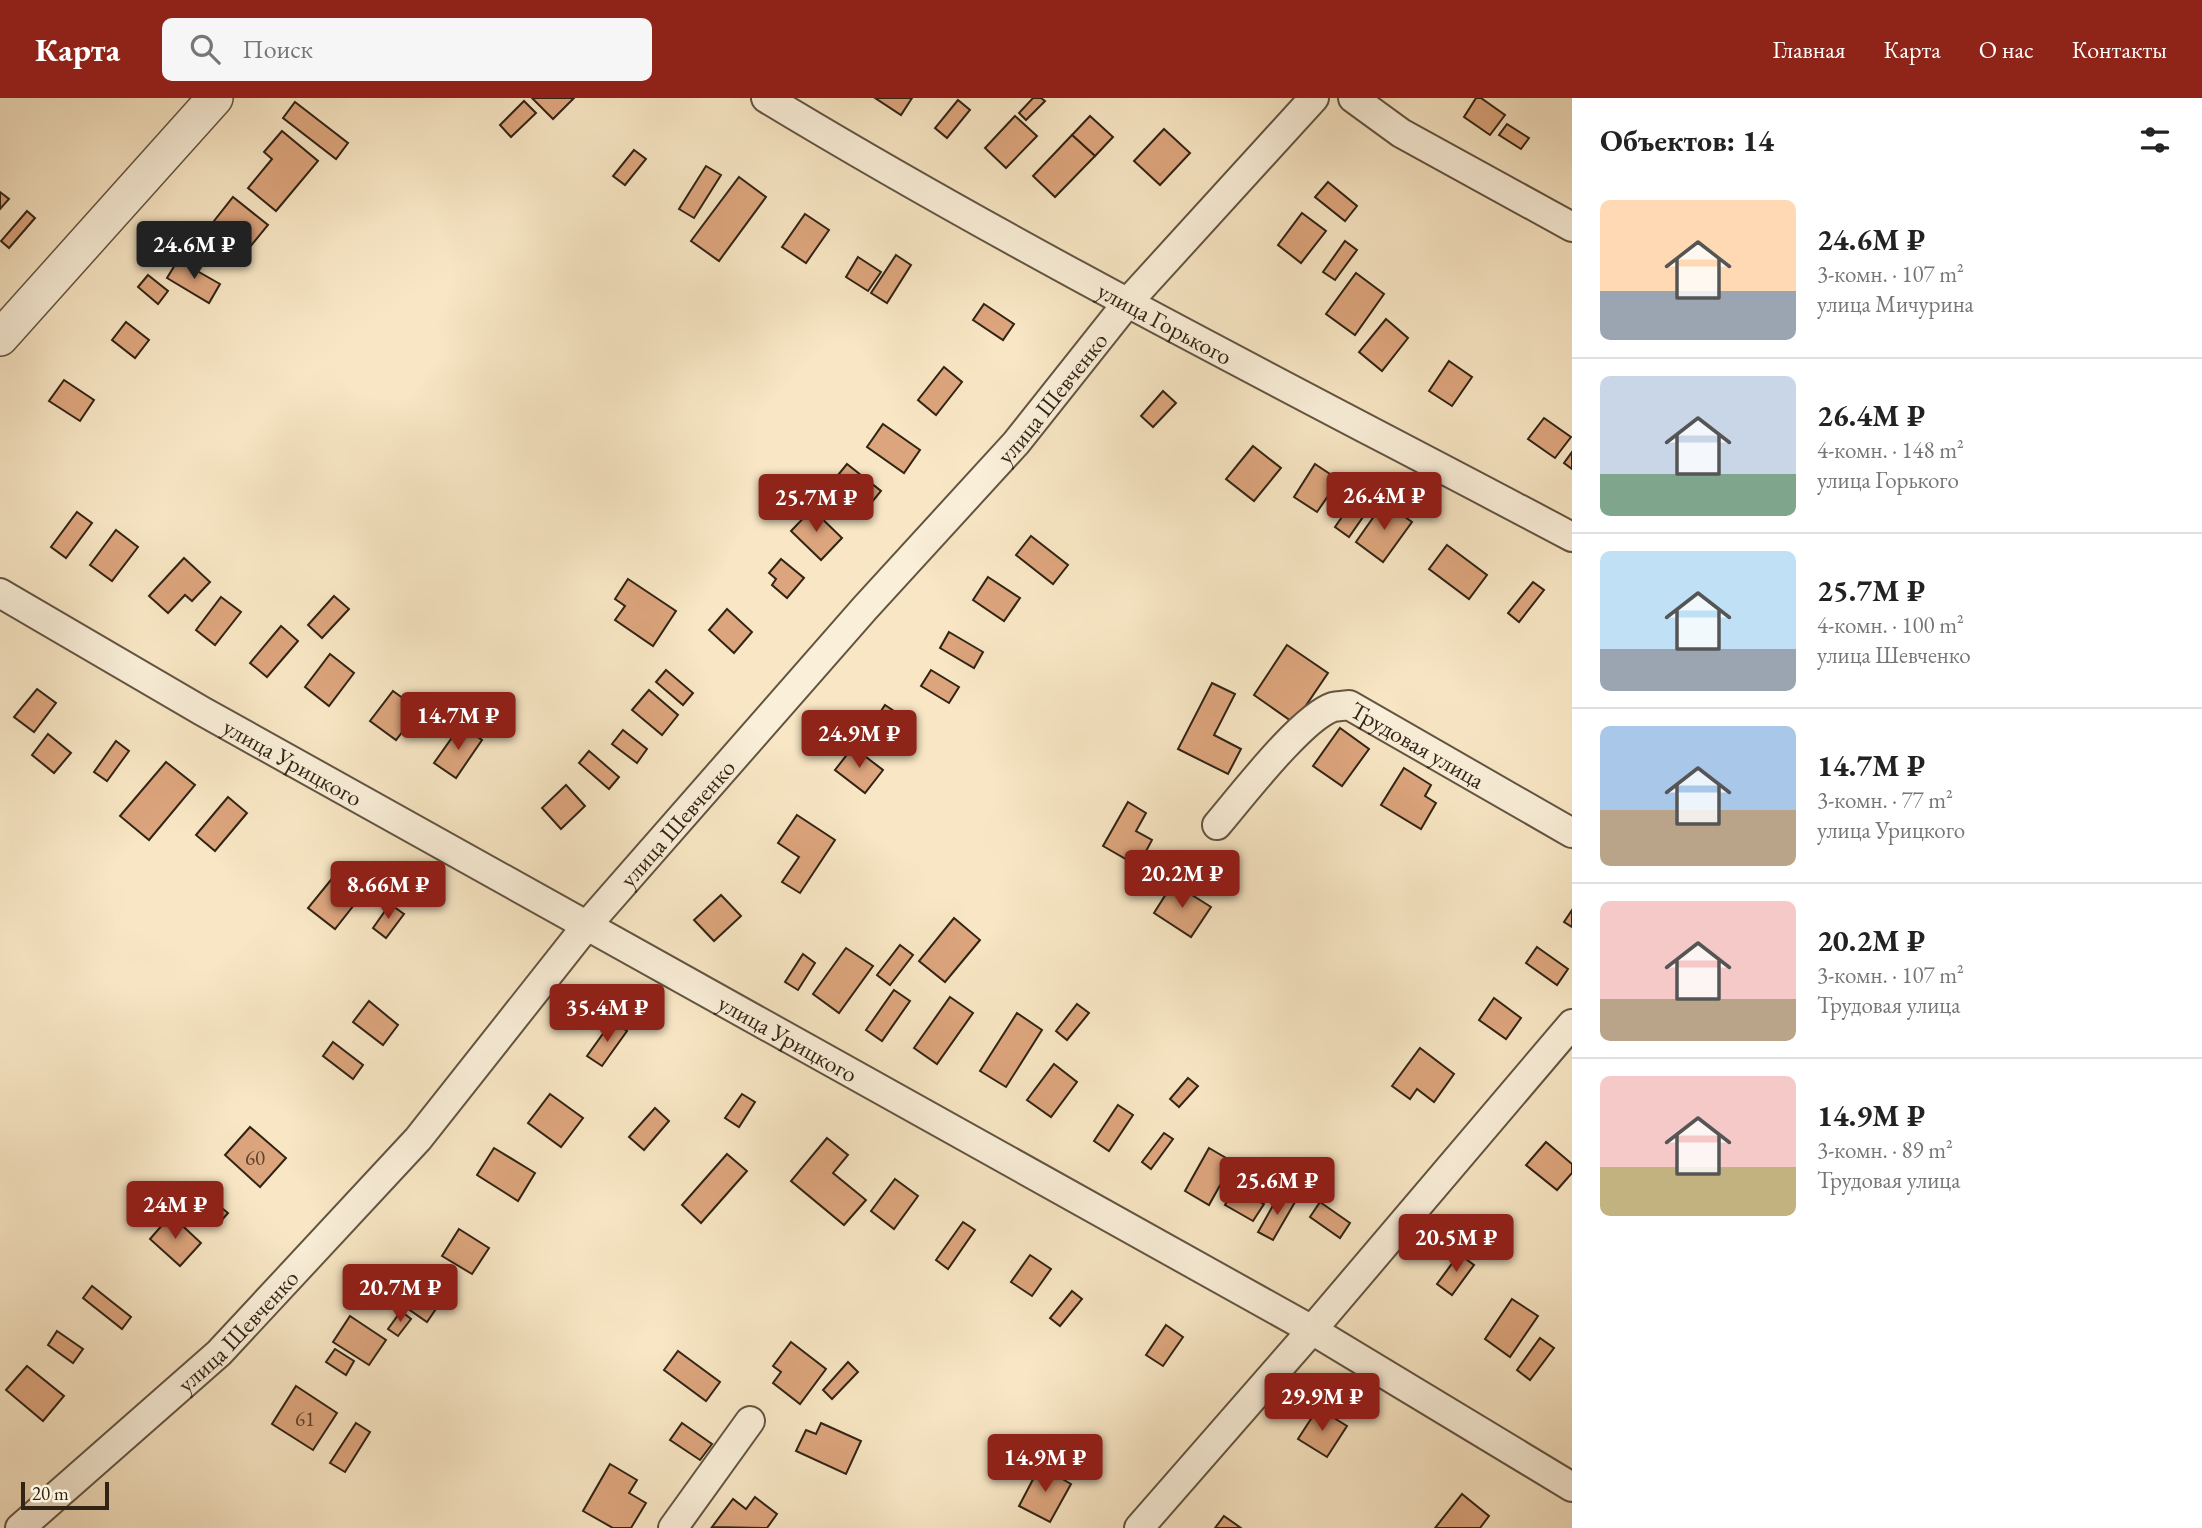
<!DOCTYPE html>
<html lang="ru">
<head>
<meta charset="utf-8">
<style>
  :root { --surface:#fff; --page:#f6f6f6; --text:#222; --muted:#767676; --line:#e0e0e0; --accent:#8f2418 }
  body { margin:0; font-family:"EB Garamond",serif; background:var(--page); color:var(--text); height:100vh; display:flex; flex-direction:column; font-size:26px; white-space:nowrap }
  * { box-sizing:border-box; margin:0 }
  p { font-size:23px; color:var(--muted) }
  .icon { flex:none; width:38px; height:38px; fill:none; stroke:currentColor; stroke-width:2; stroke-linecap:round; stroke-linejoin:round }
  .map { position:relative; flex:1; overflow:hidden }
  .side { display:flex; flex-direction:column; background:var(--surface); width:630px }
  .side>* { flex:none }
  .scale { position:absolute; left:21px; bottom:18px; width:88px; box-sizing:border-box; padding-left:7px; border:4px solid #312415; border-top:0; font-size:19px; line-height:24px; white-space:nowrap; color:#312415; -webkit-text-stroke:5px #faefd9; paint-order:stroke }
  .price { position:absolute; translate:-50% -60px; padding:0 16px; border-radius:7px; background:var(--accent); color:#fff; font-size:23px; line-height:46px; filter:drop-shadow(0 2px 4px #0008) }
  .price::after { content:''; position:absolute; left:50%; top:42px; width:21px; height:16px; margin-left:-10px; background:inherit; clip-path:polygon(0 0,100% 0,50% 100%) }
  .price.on { background:#222; color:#fff }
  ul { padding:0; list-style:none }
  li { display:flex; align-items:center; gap:21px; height:175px; padding:0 28px }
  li+li { border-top:2px solid var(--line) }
  li span { display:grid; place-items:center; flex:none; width:196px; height:140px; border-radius:10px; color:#555 }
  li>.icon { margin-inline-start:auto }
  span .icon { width:84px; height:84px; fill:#fffc; stroke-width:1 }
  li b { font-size:30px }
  h2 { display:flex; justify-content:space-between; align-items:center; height:84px; padding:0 28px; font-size:30px }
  header { display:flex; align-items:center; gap:42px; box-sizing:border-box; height:98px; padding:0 35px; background:var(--accent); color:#fff }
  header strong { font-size:33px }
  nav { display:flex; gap:38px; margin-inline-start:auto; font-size:24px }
  .search { width:490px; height:63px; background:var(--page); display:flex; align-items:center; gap:18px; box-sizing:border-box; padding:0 24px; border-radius:10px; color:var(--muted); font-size:26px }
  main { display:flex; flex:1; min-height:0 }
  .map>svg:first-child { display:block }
</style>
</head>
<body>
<header>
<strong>Карта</strong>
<div class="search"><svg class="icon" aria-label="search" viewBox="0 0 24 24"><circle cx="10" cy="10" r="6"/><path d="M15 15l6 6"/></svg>Поиск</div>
<nav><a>Главная</a><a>Карта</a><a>О нас</a><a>Контакты</a></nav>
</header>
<main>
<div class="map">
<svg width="1572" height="1430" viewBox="0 0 1572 1430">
  <rect width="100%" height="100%" fill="#f8e6c4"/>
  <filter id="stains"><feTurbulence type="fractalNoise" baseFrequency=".00286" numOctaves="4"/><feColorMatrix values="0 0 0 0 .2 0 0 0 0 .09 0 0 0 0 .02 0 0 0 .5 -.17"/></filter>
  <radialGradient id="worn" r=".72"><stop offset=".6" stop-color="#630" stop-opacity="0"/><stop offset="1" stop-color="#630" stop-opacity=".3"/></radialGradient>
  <!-- building -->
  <g fill="#dda57d" stroke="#312415" stroke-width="2">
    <path d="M532,0H574L553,21Z"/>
    <path d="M875,0H912L901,17Z"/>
    <path d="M1033,0H1041L1045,3L1026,22L1019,15Z"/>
    <path d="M1476,0H1481L1505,17L1490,37L1464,19Z"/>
    <path d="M958,2L970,12L947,40L935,30Z"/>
    <path d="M524,3L536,15L511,39L500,27Z"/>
    <path d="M295,4L348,45L336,61L283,20Z"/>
    <path d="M1015,18L1037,38L1006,70L985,50Z"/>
    <path d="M1090,18L1113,39L1095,58L1072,37Z"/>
    <path d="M1507,26L1529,40L1521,51L1499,37Z"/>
    <path d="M1164,31L1190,55L1160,87L1134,63Z"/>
    <path d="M282,33L318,63L276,113L248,90L272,61L264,54Z"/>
    <path d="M1072,37L1095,58L1055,99L1033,78Z"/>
    <path d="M634,52L646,61L625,87L613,78Z"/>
    <path d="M706,68L721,77L694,120L679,111Z"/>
    <path d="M739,79L766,99L719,163L691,143Z"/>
    <path d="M1328,84L1357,108L1345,123L1315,99Z"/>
    <path d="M0,94L9,101L0,111Z"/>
    <path d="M233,99L268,127L249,150L214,123Z"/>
    <path d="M27,113L35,120L9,150L1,143Z"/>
    <path d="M1302,115L1326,133L1301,165L1278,147Z"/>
    <path d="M805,116L829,132L806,165L782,149Z"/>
    <path d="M200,135L227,154L219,166L191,148Z"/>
    <path d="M1345,143L1357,152L1335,182L1323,174Z"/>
    <path d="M896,157L911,167L887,205L871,195Z"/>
    <path d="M858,159L881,174L868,193L846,179Z"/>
    <path d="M178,162L220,186L209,205L167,180Z"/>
    <path d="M1356,175L1384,196L1355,237L1326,216Z"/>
    <path d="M148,177L168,193L158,206L138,189Z"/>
    <path d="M984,206L1014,226L1003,242L973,222Z"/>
    <path d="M1386,221L1408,240L1382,273L1359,254Z"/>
    <path d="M126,224L149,242L135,260L112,242Z"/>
    <path d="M1449,263L1472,279L1452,308L1429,293Z"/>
    <path d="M944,269L962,284L936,317L918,302Z"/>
    <path d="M64,282L94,302L80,323L49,303Z"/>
    <path d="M1163,293L1176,305L1153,329L1141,318Z"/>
    <path d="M1544,320L1571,339L1555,360L1528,341Z"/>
    <path d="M883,326L920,352L904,375L867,349Z"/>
    <path d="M1253,348L1281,370L1254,403L1226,381Z"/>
    <path d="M1572,354V371L1564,365Z"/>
    <path d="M847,366L881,393L863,415L829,388Z"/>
    <path d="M1315,366L1339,382L1317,414L1294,399Z"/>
    <path d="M1370,379L1384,389L1349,439L1335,429Z"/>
    <path d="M1384,404L1412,424L1383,464L1356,444Z"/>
    <path d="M812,411L842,440L821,462L791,433Z"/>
    <path d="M77,414L92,425L66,460L51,449Z"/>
    <path d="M116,432L138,449L112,483L90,467Z"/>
    <path d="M1031,438L1068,467L1053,486L1016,457Z"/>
    <path d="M1447,447L1487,477L1469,501L1429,471Z"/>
    <path d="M184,460L210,484L192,503L185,497L168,515L149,498Z"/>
    <path d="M781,461L804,480L787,500L772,487L776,481L769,475Z"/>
    <path d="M988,479L1020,500L1004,523L973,502Z"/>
    <path d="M628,481L676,513L653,548L615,522L625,508L615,501Z"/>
    <path d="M1533,484L1544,492L1519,524L1508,515Z"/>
    <path d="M334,498L349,511L322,540L308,527Z"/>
    <path d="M221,499L241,514L215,547L196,532Z"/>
    <path d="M727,511L752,534L734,555L709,532Z"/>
    <path d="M281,528L298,543L267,579L250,565Z"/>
    <path d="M949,534L983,554L974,570L940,550Z"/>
    <path d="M1287,547L1328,575L1294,625L1254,597Z"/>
    <path d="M330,556L354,575L329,608L305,589Z"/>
    <path d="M666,572L693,595L683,607L656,584Z"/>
    <path d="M931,572L959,589L949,605L921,588Z"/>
    <path d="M1212,585L1235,596L1214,637L1241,651L1228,676L1178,651Z"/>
    <path d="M37,591L56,605L34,634L14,619Z"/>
    <path d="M649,592L678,617L662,637L632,612Z"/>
    <path d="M393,593L419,612L396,642L370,623Z"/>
    <path d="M885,607L897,615L881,641L868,633Z"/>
    <path d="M461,627L482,642L456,680L434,665Z"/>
    <path d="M1340,630L1369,651L1342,688L1313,668Z"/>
    <path d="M623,632L647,651L637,665L612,646Z"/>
    <path d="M48,636L71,655L54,675L32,657Z"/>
    <path d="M116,643L129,653L107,683L94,674Z"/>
    <path d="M853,649L883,672L865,695L835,672Z"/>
    <path d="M589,653L619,679L609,691L579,665Z"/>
    <path d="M166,664L195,687L149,742L120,718Z"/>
    <path d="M1404,670L1431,687L1425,698L1436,705L1421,731L1381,707Z"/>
    <path d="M566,687L585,708L561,731L542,710Z"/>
    <path d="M228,699L247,715L215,753L196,737Z"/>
    <path d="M1128,704L1146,715L1136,733L1152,742L1138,768L1103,748Z"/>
    <path d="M797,717L835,742L800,795L782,784L799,759L778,745Z"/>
    <path d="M339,772L365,793L335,831L308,810Z"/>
    <path d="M1173,785L1211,809L1191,839L1154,815Z"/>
    <path d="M721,797L741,818L714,843L694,822Z"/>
    <path d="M390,806L404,816L386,840L373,830Z"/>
    <path d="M1572,812V829L1564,824Z"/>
    <path d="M954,820L980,842L945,884L919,863Z"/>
    <path d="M900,847L913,857L890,887L877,877Z"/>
    <path d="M1537,849L1568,871L1557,887L1526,865Z"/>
    <path d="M846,850L873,868L839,915L813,896Z"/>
    <path d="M803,856L815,865L798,892L785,884Z"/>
    <path d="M894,892L910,903L882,943L866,932Z"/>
    <path d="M950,899L973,915L937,966L914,950Z"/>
    <path d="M1494,900L1521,920L1506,941L1479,922Z"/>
    <path d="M369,903L398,927L383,947L353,924Z"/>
    <path d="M1077,906L1089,915L1067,942L1056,933Z"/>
    <path d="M1017,915L1042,932L1006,989L980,973Z"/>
    <path d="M612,923L627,933L602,968L587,958Z"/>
    <path d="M333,944L363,967L353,981L323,958Z"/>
    <path d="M1420,950L1454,976L1434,1004L1417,991L1410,1001L1392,988Z"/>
    <path d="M1054,966L1077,984L1051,1019L1027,1002Z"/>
    <path d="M1188,980L1198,988L1179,1009L1170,1001Z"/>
    <path d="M550,996L583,1020L561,1049L528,1025Z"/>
    <path d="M742,996L755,1004L739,1029L725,1020Z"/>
    <path d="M1118,1007L1133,1017L1109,1053L1094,1043Z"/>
    <path d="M655,1010L669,1023L644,1052L629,1039Z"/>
    <path d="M250,1029L286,1060L260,1089L225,1057Z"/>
    <path d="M1164,1035L1173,1041L1151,1071L1142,1064Z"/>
    <path d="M827,1040L848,1057L833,1075L866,1102L844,1127L791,1083Z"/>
    <path d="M1546,1044L1572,1066V1075L1557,1092L1526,1067Z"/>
    <path d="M494,1050L535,1075L518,1103L477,1077Z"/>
    <path d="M1209,1050L1233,1064L1209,1107L1185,1093Z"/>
    <path d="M727,1056L747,1073L701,1125L682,1107Z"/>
    <path d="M895,1081L918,1098L894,1131L871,1113Z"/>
    <path d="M1235,1090L1264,1106L1253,1123L1225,1107Z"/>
    <path d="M200,1092L228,1115L220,1124L193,1101Z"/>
    <path d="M1280,1095L1295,1104L1273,1142L1258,1134Z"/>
    <path d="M1320,1104L1350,1125L1340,1140L1310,1119Z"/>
    <path d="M171,1117L201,1145L180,1168L150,1141Z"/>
    <path d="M963,1124L975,1132L948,1171L936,1162Z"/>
    <path d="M459,1131L489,1150L472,1176L442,1158Z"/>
    <path d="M1459,1156L1474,1167L1452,1197L1437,1186Z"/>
    <path d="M1030,1157L1051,1171L1032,1198L1011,1184Z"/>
    <path d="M396,1171L442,1202L427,1224L381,1192Z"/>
    <path d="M92,1188L131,1219L122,1231L83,1200Z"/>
    <path d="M1072,1193L1082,1201L1060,1228L1050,1220Z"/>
    <path d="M1512,1201L1538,1218L1510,1259L1485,1241Z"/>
    <path d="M401,1213L411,1221L398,1238L388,1231Z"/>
    <path d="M350,1218L386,1242L369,1267L333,1244Z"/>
    <path d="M1166,1227L1183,1239L1163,1268L1146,1257Z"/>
    <path d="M57,1233L83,1251L73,1265L48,1247Z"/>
    <path d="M1540,1240L1554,1250L1530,1282L1517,1272Z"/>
    <path d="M791,1244L826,1271L800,1306L773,1285L781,1274L773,1268Z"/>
    <path d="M335,1251L354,1263L346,1277L326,1264Z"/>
    <path d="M678,1253L720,1284L706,1303L664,1272Z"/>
    <path d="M848,1264L858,1274L832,1301L823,1292Z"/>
    <path d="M27,1268L64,1298L43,1323L6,1292Z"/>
    <path d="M296,1288L337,1315L313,1352L272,1326Z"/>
    <path d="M1318,1310L1347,1328L1327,1359L1298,1341Z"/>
    <path d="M356,1325L370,1334L345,1374L330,1365Z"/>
    <path d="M682,1325L712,1346L700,1362L670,1342Z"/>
    <path d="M821,1325L861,1343L846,1376L796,1353L806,1332L816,1336Z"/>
    <path d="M610,1366L637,1382L629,1395L646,1405L631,1430H613L583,1413Z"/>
    <path d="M1040,1368L1071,1386L1050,1424L1019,1408Z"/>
    <path d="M1462,1396L1489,1418L1480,1430H1435Z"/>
    <path d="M755,1399L777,1416L767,1430L712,1429L733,1401L746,1411Z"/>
    <path d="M1224,1418L1241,1430H1215Z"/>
  </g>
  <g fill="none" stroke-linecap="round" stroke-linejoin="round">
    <!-- minor casing -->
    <g stroke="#635441" stroke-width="32">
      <g id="minor">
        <path id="s1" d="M766,0C1027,158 1302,296 1572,439"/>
        <path d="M1353,0L1401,35L1572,129"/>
        <path id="s2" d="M0,495L202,613L1312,1232L1572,1389"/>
        <path id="s3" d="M1217,727C1241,699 1301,620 1333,609C1338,608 1344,608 1349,607L1572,735"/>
        <path id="s4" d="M20,1430L219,1255L418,1041L588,826L865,510L1016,345L1128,204L1314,0"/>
        <path d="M673,1430L750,1323"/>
        <path d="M1139,1430L1312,1232L1572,926"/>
      </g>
    </g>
    <!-- tertiary casing -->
    <g stroke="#635441" stroke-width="38">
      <path id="tertiary" d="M0,240L215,0"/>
    </g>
    <!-- minor -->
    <use href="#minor" stroke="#faefd9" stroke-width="28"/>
    <!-- tertiary -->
    <use href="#tertiary" stroke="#faefd9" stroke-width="35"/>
  </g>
  <g text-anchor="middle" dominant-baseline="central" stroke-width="5" stroke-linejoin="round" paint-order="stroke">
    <!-- number labels -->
    <g font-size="21" fill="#5c442f">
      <text x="255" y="1059">60</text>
      <text x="305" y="1320">61</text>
    </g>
    <!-- street labels -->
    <g font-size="24" fill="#312415" stroke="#faefd9">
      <text stroke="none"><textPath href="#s1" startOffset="458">улица Горького</textPath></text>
      <text stroke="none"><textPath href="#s4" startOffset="1533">улица Шевченко</textPath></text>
      <text stroke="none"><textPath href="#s3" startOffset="262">Трудовая улица</textPath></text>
      <text stroke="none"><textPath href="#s2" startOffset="338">улица Урицкого</textPath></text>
      <text stroke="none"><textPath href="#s4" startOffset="966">улица Шевченко</textPath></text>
      <text stroke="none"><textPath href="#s2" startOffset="905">улица Урицкого</textPath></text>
      <text stroke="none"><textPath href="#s4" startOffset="294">улица Шевченко</textPath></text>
    </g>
  </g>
  <rect width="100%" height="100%" filter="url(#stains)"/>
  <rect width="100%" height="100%" fill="url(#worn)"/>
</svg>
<div class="scale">20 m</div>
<b class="price on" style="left:194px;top:183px">24.6M ₽</b>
<b class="price" style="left:1384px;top:434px">26.4M ₽</b>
<b class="price" style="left:816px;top:436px">25.7M ₽</b>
<b class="price" style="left:458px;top:654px">14.7M ₽</b>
<b class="price" style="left:859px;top:672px">24.9M ₽</b>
<b class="price" style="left:1182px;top:812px">20.2M ₽</b>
<b class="price" style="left:388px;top:823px">8.66M ₽</b>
<b class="price" style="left:607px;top:946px">35.4M ₽</b>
<b class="price" style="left:1277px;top:1119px">25.6M ₽</b>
<b class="price" style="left:175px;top:1143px">24M ₽</b>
<b class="price" style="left:1456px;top:1176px">20.5M ₽</b>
<b class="price" style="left:400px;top:1226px">20.7M ₽</b>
<b class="price" style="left:1322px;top:1335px">29.9M ₽</b>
<b class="price" style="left:1045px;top:1396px">14.9M ₽</b>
</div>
<section class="side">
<h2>Объектов: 14<svg class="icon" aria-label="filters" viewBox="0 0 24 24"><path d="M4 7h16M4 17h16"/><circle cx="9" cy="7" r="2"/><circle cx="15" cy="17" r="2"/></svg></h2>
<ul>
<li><span style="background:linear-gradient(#ffd9b3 65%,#9aa5b1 0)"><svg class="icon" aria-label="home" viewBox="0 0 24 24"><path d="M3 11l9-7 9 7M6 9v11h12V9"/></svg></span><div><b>24.6M ₽</b><p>3-комн. · 107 m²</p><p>улица Мичурина</p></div></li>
<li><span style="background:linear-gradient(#c9d6e8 70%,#7fa58c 0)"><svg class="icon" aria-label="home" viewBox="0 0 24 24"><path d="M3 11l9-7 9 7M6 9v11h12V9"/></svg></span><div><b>26.4M ₽</b><p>4-комн. · 148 m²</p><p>улица Горького</p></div></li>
<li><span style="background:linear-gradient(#bfe0f5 70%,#9aa5b1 0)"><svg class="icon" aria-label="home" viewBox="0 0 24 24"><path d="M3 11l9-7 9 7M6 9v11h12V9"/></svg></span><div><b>25.7M ₽</b><p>4-комн. · 100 m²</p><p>улица Шевченко</p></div></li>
<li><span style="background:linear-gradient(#a9c7e8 60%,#b9a48a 0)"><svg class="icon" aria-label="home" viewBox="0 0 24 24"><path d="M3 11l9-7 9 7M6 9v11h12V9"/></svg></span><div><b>14.7M ₽</b><p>3-комн. · 77 m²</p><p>улица Урицкого</p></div></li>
<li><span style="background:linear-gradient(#f6c9c9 70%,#b9a48a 0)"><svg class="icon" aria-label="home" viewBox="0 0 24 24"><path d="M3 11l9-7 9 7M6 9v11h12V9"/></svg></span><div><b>20.2M ₽</b><p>3-комн. · 107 m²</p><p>Трудовая улица</p></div></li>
<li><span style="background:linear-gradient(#f6c9c9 65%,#c2b280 0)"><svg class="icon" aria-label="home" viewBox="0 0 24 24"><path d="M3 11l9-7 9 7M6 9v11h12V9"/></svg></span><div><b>14.9M ₽</b><p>3-комн. · 89 m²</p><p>Трудовая улица</p></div></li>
</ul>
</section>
</main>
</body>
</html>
